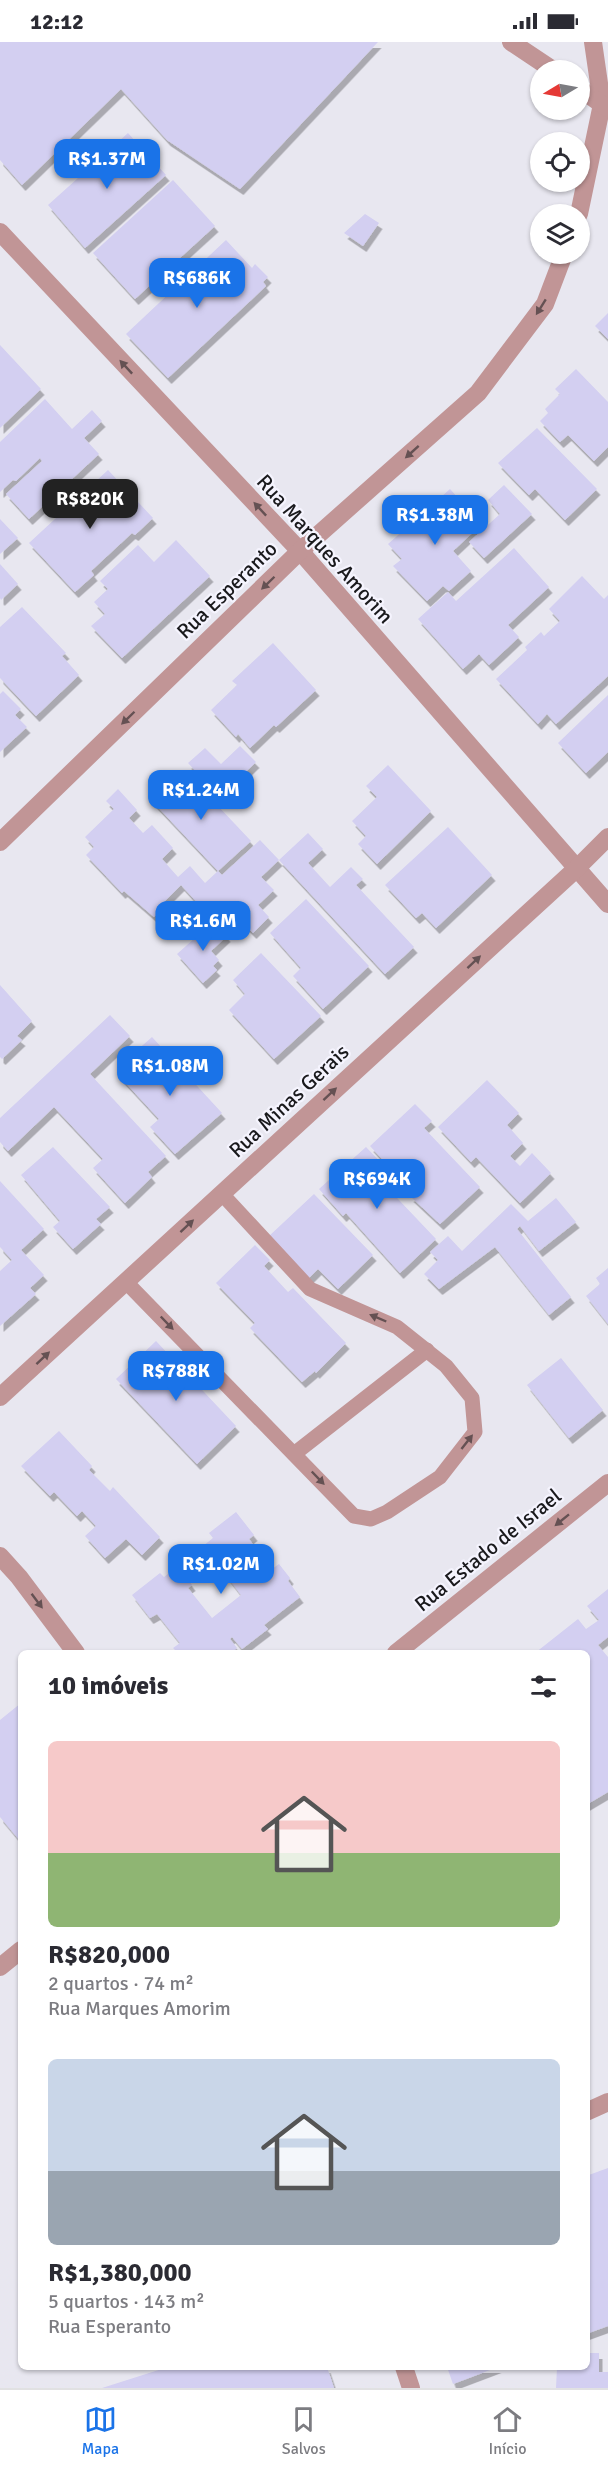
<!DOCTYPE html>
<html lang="pt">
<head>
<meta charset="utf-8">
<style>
  :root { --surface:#fff; --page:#f7f7f7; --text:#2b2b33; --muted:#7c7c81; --line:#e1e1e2; --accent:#1a73e8 }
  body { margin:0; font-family:Signika,sans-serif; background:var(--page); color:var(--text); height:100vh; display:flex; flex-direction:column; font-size:22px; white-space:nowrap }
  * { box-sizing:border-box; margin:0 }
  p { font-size:20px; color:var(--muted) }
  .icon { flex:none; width:33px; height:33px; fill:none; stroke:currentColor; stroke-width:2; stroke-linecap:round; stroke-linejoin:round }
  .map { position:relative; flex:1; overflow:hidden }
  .side { position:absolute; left:18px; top:1608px; width:572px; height:720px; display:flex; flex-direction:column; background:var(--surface); border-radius:9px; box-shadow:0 2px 4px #0004 }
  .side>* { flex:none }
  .needle { width:39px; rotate:260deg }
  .fabs { position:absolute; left:530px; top:18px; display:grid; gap:12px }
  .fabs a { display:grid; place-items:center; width:60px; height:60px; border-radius:50%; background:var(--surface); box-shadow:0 2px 4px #0004; font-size:30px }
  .price { position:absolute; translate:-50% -51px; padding:0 14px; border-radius:12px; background:var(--accent); color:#fff; font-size:20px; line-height:39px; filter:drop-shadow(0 2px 3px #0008) }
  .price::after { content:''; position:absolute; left:50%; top:36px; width:18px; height:14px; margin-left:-9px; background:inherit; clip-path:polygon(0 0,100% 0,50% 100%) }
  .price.selected { background:#222; color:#fff }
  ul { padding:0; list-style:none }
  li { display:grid; align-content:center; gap:12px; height:318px; padding:0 30px }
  li span { display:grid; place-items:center; height:186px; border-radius:9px; color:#555 }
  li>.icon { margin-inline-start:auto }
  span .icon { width:108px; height:108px; fill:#fffc; stroke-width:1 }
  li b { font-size:26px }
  h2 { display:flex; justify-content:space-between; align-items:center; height:72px; padding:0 30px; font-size:26px }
  .status { display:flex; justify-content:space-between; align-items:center; height:42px; padding:0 30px; background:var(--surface); direction:ltr }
  .status svg { height:16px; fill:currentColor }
  .tabs { display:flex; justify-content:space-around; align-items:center; height:84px; border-top:2px solid var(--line); background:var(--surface); font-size:16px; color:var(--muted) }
  .tabs a { display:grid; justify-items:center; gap:3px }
  .tabs .selected { color:var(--accent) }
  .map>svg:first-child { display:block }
</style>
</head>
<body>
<div class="status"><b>12:12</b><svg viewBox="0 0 49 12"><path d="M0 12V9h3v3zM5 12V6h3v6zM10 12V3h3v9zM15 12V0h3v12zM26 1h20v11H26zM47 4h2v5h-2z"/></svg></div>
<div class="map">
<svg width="608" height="2346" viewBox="0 0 608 2346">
  <defs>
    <filter id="shadow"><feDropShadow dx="3.5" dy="6" stdDeviation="0" flood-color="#0004"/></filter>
  </defs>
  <rect width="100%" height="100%" fill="#e8e7f0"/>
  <!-- building -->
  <g fill="#d3cff1" filter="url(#shadow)">
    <path d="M0,0H378L240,147L167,98L121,47L22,143L0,118Z"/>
    <path d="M128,91L166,133L85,206L48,163Z"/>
    <path d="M173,138L215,184L135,257L93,211Z"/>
    <path d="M365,172L379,181L363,204L344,191Z"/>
    <path d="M226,198L252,226L255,222L268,235L263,240L266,244L168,336L126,292Z"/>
    <path d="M608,271V297L595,284Z"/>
    <path d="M0,303L41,347L0,386Z"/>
    <path d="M576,327L608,360V405L594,419L568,393L560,400L540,379L548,371L545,367L560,352L555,347Z"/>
    <path d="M45,357L72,387L92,368L102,379L84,396L99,412L29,477L6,452L42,419L40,416L16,439L13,438L0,450V400Z"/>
    <path d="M537,386L597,447L565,478L535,447L529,453L498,421Z"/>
    <path d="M108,428L153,476L135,493L132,491L91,529L94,533L75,550L29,501Z"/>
    <path d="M504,443L532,472L484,516L469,500L500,472L488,458Z"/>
    <path d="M450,447L482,482L453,509L471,529L449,549L443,544L427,559L393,524L402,517L388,502Z"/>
    <path d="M0,477L18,496L0,512Z"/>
    <path d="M176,498L210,534L122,616L91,584L105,572L94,560L108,547L100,539L138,503L154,520Z"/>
    <path d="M514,506L549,545L508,583L519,595L489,623L479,612L463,627L418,577L448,550L456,559Z"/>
    <path d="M0,522L18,542L1,558L0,556Z"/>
    <path d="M582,534L604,557L608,553V634L556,682L547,672L538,682L496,637L527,608L525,605L541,590L544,594L560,579L549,567Z"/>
    <path d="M22,565L66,611L62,614L79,633L36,674L0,636V585Z"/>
    <path d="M273,601L316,648L276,685L274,683L250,706L238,692L236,695L211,668L237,643L232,639Z"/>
    <path d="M3,649L21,667L15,673L27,685L0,710V652Z"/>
    <path d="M608,653V710L586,731L558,701Z"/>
    <path d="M240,704L256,720L220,755L188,721L205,706L221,722Z"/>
    <path d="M388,723L431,769L377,822L358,802L366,794L352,779L377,755L366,744Z"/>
    <path d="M185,729L251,799L218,829L152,759Z"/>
    <path d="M118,747L137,768L129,776L143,791L152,783L173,806L162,817L178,835L190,824L205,841L218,829L222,833L260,798L279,818L261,835L274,848L258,863L269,875L253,891L228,866L214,879L181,843L163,861L166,864L154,875L124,849L122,851L86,813L94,805L85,795L114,767L106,759Z"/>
    <path d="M448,785L492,833L436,886L422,871L416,876L385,843Z"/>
    <path d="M308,791L323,807L308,821L330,845L351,825L363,837L356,843L414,905L385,932L279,818Z"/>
    <path d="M306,857L369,924L323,967L293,934L301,926L270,891Z"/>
    <path d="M214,879L227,894L211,909L219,918L213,924L217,928L203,941L177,912Z"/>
    <path d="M261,911L321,974L274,1017L229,968L245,952L233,938Z"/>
    <path d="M0,943L32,979L17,994L22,998L2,1017L0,1015Z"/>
    <path d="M110,973L130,994L90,1032L166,1114L148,1130L152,1135L125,1161L93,1126L103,1117L54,1065L8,1109L0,1100V1076Z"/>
    <path d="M152,995L222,1071L175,1112L150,1085L159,1077L121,1036L141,1018L134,1011Z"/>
    <path d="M487,1038L519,1071L507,1083L523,1101L510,1114L520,1124L532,1111L551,1131L520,1161L476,1115L471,1120L438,1085Z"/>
    <path d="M415,1062L432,1079L424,1086L480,1145L440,1182L410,1154L412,1153L401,1141L403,1140L370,1104Z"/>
    <path d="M53,1105L110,1165L96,1177L101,1182L73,1207L53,1185L60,1179L21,1133Z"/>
    <path d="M366,1105L389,1129L380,1138L436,1197L400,1231L346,1171L343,1174L319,1147Z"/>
    <path d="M0,1139L44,1187L21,1208L44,1233L30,1246L36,1252L0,1284V1229L12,1218L0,1205Z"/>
    <path d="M314,1152L373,1213L338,1247L318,1227L308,1237L268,1195Z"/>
    <path d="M556,1156L576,1180L539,1209L520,1184L517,1187L571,1255L549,1273L495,1205L439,1247L424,1232L438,1218L430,1210L448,1194L462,1209L511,1162L528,1179Z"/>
    <path d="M255,1203L270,1218L264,1224L288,1250L293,1246L346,1301L316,1331L315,1329L302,1340L250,1286L255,1281L216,1241Z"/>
    <path d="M608,1226V1282L586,1254L600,1242L596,1236Z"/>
    <path d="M156,1299L236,1384L197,1422L116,1337Z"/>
    <path d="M561,1316L603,1368L569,1396L527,1343Z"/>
    <path d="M59,1389L92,1424L89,1428L110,1449L113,1445L160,1495L142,1513L126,1497L105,1516L85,1494L96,1484L82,1469L77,1474L54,1450L50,1454L21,1424Z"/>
    <path d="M236,1470L254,1493L249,1497L272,1527L279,1522L290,1536L288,1539L300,1555L264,1583L268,1587L242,1607L232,1595L230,1597L237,1606L231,1611H178L173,1606L180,1601L157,1572L150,1576L132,1553L160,1531L164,1535L178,1524L192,1543L188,1546L212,1576L241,1553L218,1523L212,1527L198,1508L213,1496L209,1491Z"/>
    <path d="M608,1547V1595L598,1603L608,1615V1750L586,1763V1611H535L578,1577L586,1587L599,1578L587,1564Z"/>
    <path d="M21,1661V1800L0,1775V1678Z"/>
    <path d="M608,2126V2284L586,2292V2134Z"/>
    <path d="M586,2311H599V2330H608V2346H556L557,2325H586Z"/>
    <path d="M168,2325H327L334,2346H102Z"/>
    <path d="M447,2325H498L453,2342Z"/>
  </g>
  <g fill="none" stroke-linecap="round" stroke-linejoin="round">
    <!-- service -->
    <g stroke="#c19596" stroke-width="15">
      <path d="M126,1240L354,1474L371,1477L387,1470L440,1435L475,1390L472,1356L446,1324L397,1285L310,1247L222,1152"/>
      <path d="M294,1412L427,1308"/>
    </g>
    <!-- minor -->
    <g stroke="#c19596" stroke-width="18">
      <path d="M579,172L602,62"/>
      <path d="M0,190L300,509L608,862"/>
      <path d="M0,800L300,509L478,351L545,262L564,212"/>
      <path d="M0,1355L576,827L608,795"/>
    </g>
    <!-- tertiary -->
    <g stroke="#c19596" stroke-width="18">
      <path d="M511,0L553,28"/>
      <path d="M593,0L602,62"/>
      <path d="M579,46L607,66"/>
      <path d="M0,1514L19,1535L76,1611"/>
      <path d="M396,1611L608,1441"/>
      <path d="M0,1925L21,1908"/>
      <path d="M586,2070L608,2060"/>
      <path d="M404,2325L411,2346"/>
    </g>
  </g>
  <!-- one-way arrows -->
  <defs><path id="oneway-solid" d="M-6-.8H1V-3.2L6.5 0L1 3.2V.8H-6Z" transform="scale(1.5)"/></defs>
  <g fill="#655153">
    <use href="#oneway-solid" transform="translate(541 265) rotate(122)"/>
    <use href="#oneway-solid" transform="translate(126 325) rotate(-133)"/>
    <use href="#oneway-solid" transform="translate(412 410) rotate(138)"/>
    <use href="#oneway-solid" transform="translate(260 467) rotate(-133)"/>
    <use href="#oneway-solid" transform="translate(268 541) rotate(136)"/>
    <use href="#oneway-solid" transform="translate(128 676) rotate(136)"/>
    <use href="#oneway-solid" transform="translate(474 920) rotate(-43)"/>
    <use href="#oneway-solid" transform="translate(330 1052) rotate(-43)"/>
    <use href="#oneway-solid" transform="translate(187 1184) rotate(-43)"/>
    <use href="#oneway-solid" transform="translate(378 1276) rotate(-157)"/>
    <use href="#oneway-solid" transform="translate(167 1281) rotate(46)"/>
    <use href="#oneway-solid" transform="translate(43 1316) rotate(-43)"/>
    <use href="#oneway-solid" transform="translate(467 1400) rotate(-52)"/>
    <use href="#oneway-solid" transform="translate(318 1436) rotate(46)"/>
    <use href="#oneway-solid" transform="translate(562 1478) rotate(141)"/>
    <use href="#oneway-solid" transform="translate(37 1559) rotate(53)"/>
  </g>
  <g text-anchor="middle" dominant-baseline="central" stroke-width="4.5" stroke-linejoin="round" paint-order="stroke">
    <!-- street labels -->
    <g font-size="21" fill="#19191c" stroke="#f5f4fe">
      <text transform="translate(325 507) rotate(48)">Rua Marques Amorim</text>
      <text transform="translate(227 548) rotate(-44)">Rua Esperanto</text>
      <text transform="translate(289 1059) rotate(-43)">Rua Minas Gerais</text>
      <text transform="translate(488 1508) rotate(-39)">Rua Estado de Israel</text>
    </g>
  </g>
</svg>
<div class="fabs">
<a><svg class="needle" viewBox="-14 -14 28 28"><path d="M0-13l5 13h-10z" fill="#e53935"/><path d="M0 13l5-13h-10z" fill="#7c7c81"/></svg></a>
<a><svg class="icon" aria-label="locate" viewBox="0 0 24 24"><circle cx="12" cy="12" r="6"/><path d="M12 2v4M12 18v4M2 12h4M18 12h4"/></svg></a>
<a><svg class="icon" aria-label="layers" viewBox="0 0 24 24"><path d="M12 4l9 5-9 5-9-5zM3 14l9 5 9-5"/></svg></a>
</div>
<b class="price" style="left:107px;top:148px">R$1.37M</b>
<b class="price" style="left:197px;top:267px">R$686K</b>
<b class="price selected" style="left:90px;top:488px">R$820K</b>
<b class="price" style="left:435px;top:504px">R$1.38M</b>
<b class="price" style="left:201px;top:779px">R$1.24M</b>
<b class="price" style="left:203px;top:910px">R$1.6M</b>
<b class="price" style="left:170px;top:1055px">R$1.08M</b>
<b class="price" style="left:377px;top:1168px">R$694K</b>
<b class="price" style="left:176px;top:1360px">R$788K</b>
<b class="price" style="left:221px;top:1553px">R$1.02M</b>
<section class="side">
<h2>10 imóveis<svg class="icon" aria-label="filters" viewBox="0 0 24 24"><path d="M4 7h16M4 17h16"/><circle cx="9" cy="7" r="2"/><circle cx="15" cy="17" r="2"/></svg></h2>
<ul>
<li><span style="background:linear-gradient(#f6c9c9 60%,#8fb573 0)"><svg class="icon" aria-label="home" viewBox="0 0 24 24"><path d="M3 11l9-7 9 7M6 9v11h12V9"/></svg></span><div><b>R$820,000</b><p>2 quartos · 74 m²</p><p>Rua Marques Amorim</p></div></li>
<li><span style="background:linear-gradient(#c9d6e8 60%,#9aa5b1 0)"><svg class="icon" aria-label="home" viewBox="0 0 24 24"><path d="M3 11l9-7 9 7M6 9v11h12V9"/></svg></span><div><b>R$1,380,000</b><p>5 quartos · 143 m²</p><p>Rua Esperanto</p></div></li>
</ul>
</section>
</div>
<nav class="tabs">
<a class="selected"><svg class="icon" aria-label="map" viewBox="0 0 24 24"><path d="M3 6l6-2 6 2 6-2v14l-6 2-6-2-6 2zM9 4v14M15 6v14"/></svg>Mapa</a>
<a><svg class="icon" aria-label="saved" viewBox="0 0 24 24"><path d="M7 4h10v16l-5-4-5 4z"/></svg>Salvos</a>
<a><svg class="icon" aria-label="home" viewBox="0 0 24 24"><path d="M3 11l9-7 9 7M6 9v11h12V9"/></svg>Início</a>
</nav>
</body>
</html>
